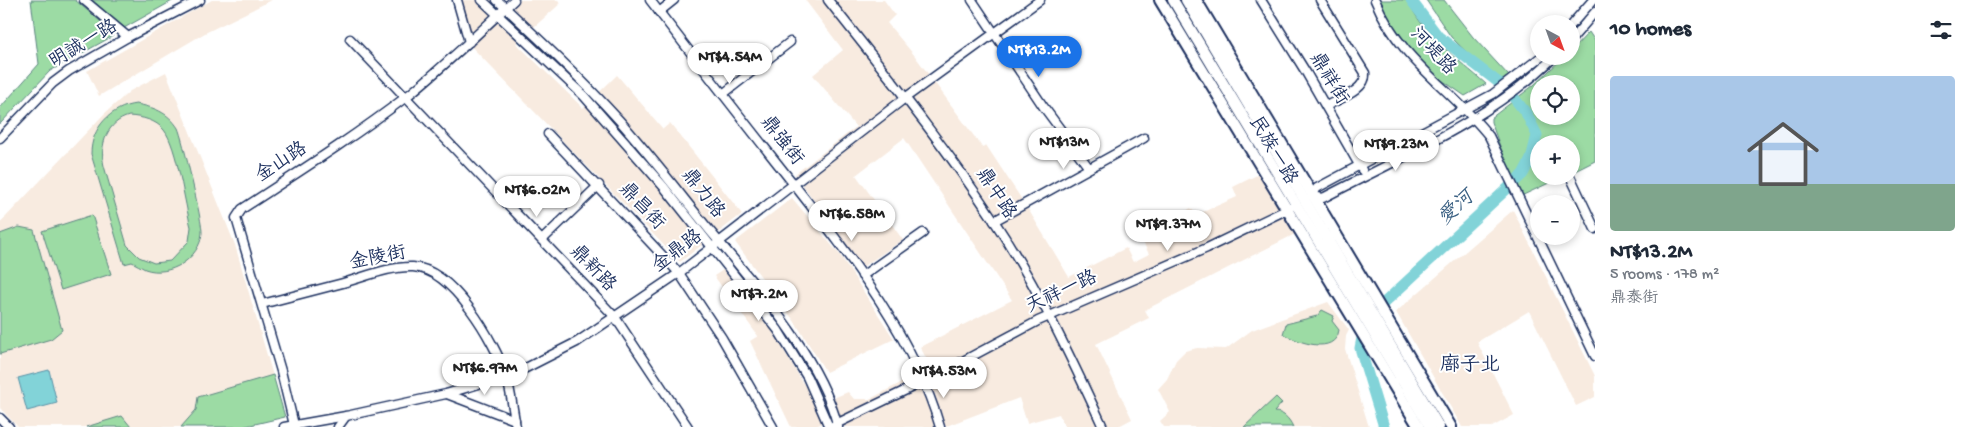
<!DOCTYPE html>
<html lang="en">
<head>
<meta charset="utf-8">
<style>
  :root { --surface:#fff; --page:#f2f2f3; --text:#1f2937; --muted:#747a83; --accent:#1a73e8 }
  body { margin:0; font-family:"Gochi Hand","LXGW WenKai TC",sans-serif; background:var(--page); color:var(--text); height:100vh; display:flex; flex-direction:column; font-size:19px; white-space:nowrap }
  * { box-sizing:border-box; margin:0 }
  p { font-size:16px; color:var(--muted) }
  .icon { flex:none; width:28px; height:28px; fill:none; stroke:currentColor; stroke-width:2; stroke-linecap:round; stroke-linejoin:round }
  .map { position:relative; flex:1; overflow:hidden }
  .panel { display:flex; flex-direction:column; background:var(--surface); width:375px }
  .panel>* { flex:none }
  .needle { width:32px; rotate:139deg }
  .buttons { position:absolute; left:1530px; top:15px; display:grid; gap:10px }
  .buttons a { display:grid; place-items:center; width:50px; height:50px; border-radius:50%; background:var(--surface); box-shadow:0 2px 8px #0003; font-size:25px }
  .price { position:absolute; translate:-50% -42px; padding:0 11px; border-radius:18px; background:#fff; color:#222; font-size:16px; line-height:32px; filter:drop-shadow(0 1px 2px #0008) }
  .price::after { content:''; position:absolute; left:50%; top:30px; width:15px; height:11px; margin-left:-8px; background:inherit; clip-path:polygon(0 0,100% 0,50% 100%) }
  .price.on { background:var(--accent); color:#fff }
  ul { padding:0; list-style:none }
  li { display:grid; align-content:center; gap:10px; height:265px; padding:0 15px }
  li span { display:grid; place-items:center; height:155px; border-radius:5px; color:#555 }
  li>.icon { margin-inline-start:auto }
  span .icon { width:90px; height:90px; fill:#fffc; stroke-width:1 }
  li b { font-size:21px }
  h2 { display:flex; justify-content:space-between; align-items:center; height:60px; padding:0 15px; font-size:21px }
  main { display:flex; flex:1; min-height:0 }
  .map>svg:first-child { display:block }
</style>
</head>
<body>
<main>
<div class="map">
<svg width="1595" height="427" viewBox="0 0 1595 427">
  <rect width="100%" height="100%" fill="#fff"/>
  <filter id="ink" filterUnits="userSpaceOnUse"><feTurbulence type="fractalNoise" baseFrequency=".02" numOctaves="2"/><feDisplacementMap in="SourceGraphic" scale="10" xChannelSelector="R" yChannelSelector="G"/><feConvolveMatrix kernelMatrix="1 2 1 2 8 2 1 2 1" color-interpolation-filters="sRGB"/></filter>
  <g filter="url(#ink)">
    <!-- built -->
    <g fill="#f8ebe0">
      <path d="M212,0H272L205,33L99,96L87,71Z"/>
      <path d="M453,0H558L561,3L516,43L583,108L617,75L663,129L670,123L742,214L680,262L464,39Z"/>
      <path d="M805,0H884L895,15L887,23L915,56L982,147L986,145L1028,209L1069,277L1126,248L1133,262L1149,254L1141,238L1191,208L1196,215L1237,197L1233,187L1261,173L1297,233L1145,310L1149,318L1096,344L1132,419L1117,427H1065L1059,414L1027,423L1019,398L944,427H824L822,423L815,427H791L750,341L758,336L714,276L726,268L770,327L816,405L848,392L854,399H870L931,367L920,347L1012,300L904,138L856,175L903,240L862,267L795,174L856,127L813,75L843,50Z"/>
      <path d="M166,72L235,245L285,417L242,427H18L0,408V223L104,114L130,91Z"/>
      <path d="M792,198L840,255L894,339L826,372L795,322L735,242Z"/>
      <path d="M1513,210L1595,376V397L1576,406L1529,311L1477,342L1514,415L1492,427H1462L1396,312Z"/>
      <path d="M1328,302L1349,330L1346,336L1345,349L1369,427H1164L1160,421L1170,412L1158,389L1167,379L1176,360L1185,351L1197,348L1226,349L1252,330Z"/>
    </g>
    <!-- green -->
    <g fill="#9cdba4" stroke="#5c8581" fill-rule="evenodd">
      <path d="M31,0H75L112,31L113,36L50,71L0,124V108L39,64Z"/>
      <path d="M91,0H174L124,28Z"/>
      <path d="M1378,0H1408C1422,35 1458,59 1486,84L1465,96L1426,69L1393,28Z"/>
      <path d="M1426,0H1444L1473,37L1509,76L1498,83L1451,37Z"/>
      <path d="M1589,32L1595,41V161L1571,173V144H1539V176H1564L1519,197L1491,122V118L1534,85L1565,56H1571V51ZM1539,84H1571V116H1539Z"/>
      <path d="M136,104C153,107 168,112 178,128C182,136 203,224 202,233C200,258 170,278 145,269C141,267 136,264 132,262L124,264L91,154C91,128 111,107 136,104ZM129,116C142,117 156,120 164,130C177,146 185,205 191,227L189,241L170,261L154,263L139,257L127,245L104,166C99,145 107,122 129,116Z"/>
      <path d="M92,215L111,274L61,290L42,231Z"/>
      <path d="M19,227L34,230L62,330L51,339L0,354V234Z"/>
      <path d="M1322,310L1334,316L1332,321L1339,330C1335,356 1298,342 1283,334L1286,324L1317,316Z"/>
      <path d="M273,375L285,417L242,427H181L196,410L198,397Z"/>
      <path d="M1276,397L1282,403L1274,412C1283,412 1289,418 1293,427H1244Z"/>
      <path d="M122,416L131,427H86Z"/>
    </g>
    <!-- water -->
    <path fill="#82d3d8" stroke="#5991a7" d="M49,370L57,403L27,411L18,378Z"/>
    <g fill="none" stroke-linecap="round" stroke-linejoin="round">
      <!-- river -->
      <g stroke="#82d3d8" stroke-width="11">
        <path d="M1372,314L1523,174L1531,159L1537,135L1526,113L1507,89L1438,36L1411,0"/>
        <path d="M1364,328L1360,348L1384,427"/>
      </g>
      <!-- minor casing -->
      <g stroke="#1b2f5e" stroke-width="11">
        <g id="minor">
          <path d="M84,0L128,37"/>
          <path d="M457,0L469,42"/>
          <path d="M482,0L584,96L664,187L778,330L807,377L829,427"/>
          <path d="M497,0C539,39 581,78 619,120C651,156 680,194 710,231C756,286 820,356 838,427"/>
          <path d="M650,0C697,61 744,122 792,182C850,256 913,335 940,427"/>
          <path d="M828,0C884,71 941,140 991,216C1035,282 1070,355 1103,427"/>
          <path d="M972,0L1043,106L1089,168"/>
          <path d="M1261,0L1307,74L1362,170"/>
          <path d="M1320,0L1365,73C1367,90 1339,99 1326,106"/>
          <path d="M1375,0C1401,62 1450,87 1489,136L1595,356"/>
          <path d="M659,12L674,0"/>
          <path d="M1571,25L1593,0"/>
          <path d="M350,39L615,317L688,427"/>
          <path d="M1571,40L1595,12"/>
          <path d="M723,94L790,42"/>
          <path d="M548,134L679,273L722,338L773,427"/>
          <path d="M0,138L53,83L69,71L128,37L200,0"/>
          <path d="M1570,176L1595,229"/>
          <path d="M1312,196L1323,198C1401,157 1492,119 1555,56"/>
          <path d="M1312,196L1317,188L1493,94L1542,56"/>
          <path d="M994,221L1144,138"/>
          <path d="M542,240L599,185"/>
          <path d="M862,276L923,233"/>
          <path d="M262,304C289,297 316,290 343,283C365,277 390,266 413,267C453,269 494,341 506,375C511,391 513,410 516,427"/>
          <path d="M447,394L515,420"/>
          <path d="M0,418L9,427"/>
          <path d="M294,425L281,371L236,218L242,209C297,173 354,137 406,97C444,67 478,33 514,0"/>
          <path d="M834,425L931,378L1038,321L1207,248L1290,208"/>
          <path d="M284,427L346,416L446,394L518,372L577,342L679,273L905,98L1040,0"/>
          <path d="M338,427L346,416"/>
        </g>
      </g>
      <!-- major casing -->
      <g stroke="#1b2f5e" stroke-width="14">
        <g id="major">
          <path d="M1160,0L1419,427"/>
          <path d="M1173,0L1430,427"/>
          <path d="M1186,0L1439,427"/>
          <path d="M1196,0L1451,427"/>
        </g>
      </g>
      <!-- minor -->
      <use href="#minor" stroke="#fff" stroke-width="8"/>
      <!-- major -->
      <use href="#major" stroke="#fff" stroke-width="10"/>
    </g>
  </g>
  <g text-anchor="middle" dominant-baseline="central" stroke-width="4" stroke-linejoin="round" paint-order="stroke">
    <!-- street labels -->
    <g font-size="19" fill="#1b2f5e" stroke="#fff">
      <text transform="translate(84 45) rotate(-31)">明誠一路</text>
      <text transform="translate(1432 52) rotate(47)">河堤路</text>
      <text transform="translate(1328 79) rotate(59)">鼎祥街</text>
      <text transform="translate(781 141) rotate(52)">鼎強街</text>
      <text transform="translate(1272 151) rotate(59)">民族一路</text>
      <text transform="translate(282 163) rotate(-33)">金山路</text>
      <text transform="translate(702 194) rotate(52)">鼎力路</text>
      <text transform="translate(995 194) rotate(57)">鼎中路</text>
      <text transform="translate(641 207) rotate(47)">鼎昌街</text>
      <text transform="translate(678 252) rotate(-37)">金鼎路</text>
      <text transform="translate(378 259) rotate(-11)">金陵街</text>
      <text transform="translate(592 269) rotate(46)">鼎新路</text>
      <text transform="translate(1062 293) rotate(-25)">天祥一路</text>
    </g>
    <!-- water labels -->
    <g font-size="20" font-style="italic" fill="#3a6083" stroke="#fff">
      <text transform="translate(1457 209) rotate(-42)">愛河</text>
    </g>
    <!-- neighbourhood labels -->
    <g font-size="20" fill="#1b2f5e" stroke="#fff">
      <text x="1470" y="366">廍子北</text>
    </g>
  </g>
</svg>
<div class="buttons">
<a><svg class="needle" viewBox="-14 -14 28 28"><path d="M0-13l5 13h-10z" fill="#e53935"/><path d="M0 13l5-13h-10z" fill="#747a83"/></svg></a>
<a><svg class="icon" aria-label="locate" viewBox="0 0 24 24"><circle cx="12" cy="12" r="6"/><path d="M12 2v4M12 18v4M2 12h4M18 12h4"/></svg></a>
<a>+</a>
<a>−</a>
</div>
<b class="price on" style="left:1039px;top:78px">NT$13.2M</b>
<b class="price" style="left:730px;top:85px">NT$4.54M</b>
<b class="price" style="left:1064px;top:170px">NT$13M</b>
<b class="price" style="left:1396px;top:172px">NT$9.23M</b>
<b class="price" style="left:537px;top:218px">NT$6.02M</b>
<b class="price" style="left:852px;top:242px">NT$6.58M</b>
<b class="price" style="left:1168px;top:252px">NT$9.37M</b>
<b class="price" style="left:759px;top:322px">NT$7.2M</b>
<b class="price" style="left:485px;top:396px">NT$6.97M</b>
<b class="price" style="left:944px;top:399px">NT$4.53M</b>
</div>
<section class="panel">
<h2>10 homes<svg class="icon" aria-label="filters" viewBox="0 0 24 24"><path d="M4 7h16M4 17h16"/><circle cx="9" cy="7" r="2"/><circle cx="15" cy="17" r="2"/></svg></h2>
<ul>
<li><span style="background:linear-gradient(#a9c7e8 70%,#7fa58c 0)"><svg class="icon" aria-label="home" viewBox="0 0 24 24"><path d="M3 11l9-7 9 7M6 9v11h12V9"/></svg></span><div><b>NT$13.2M</b><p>5 rooms · 178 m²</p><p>鼎泰街</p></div></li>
</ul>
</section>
</main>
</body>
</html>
